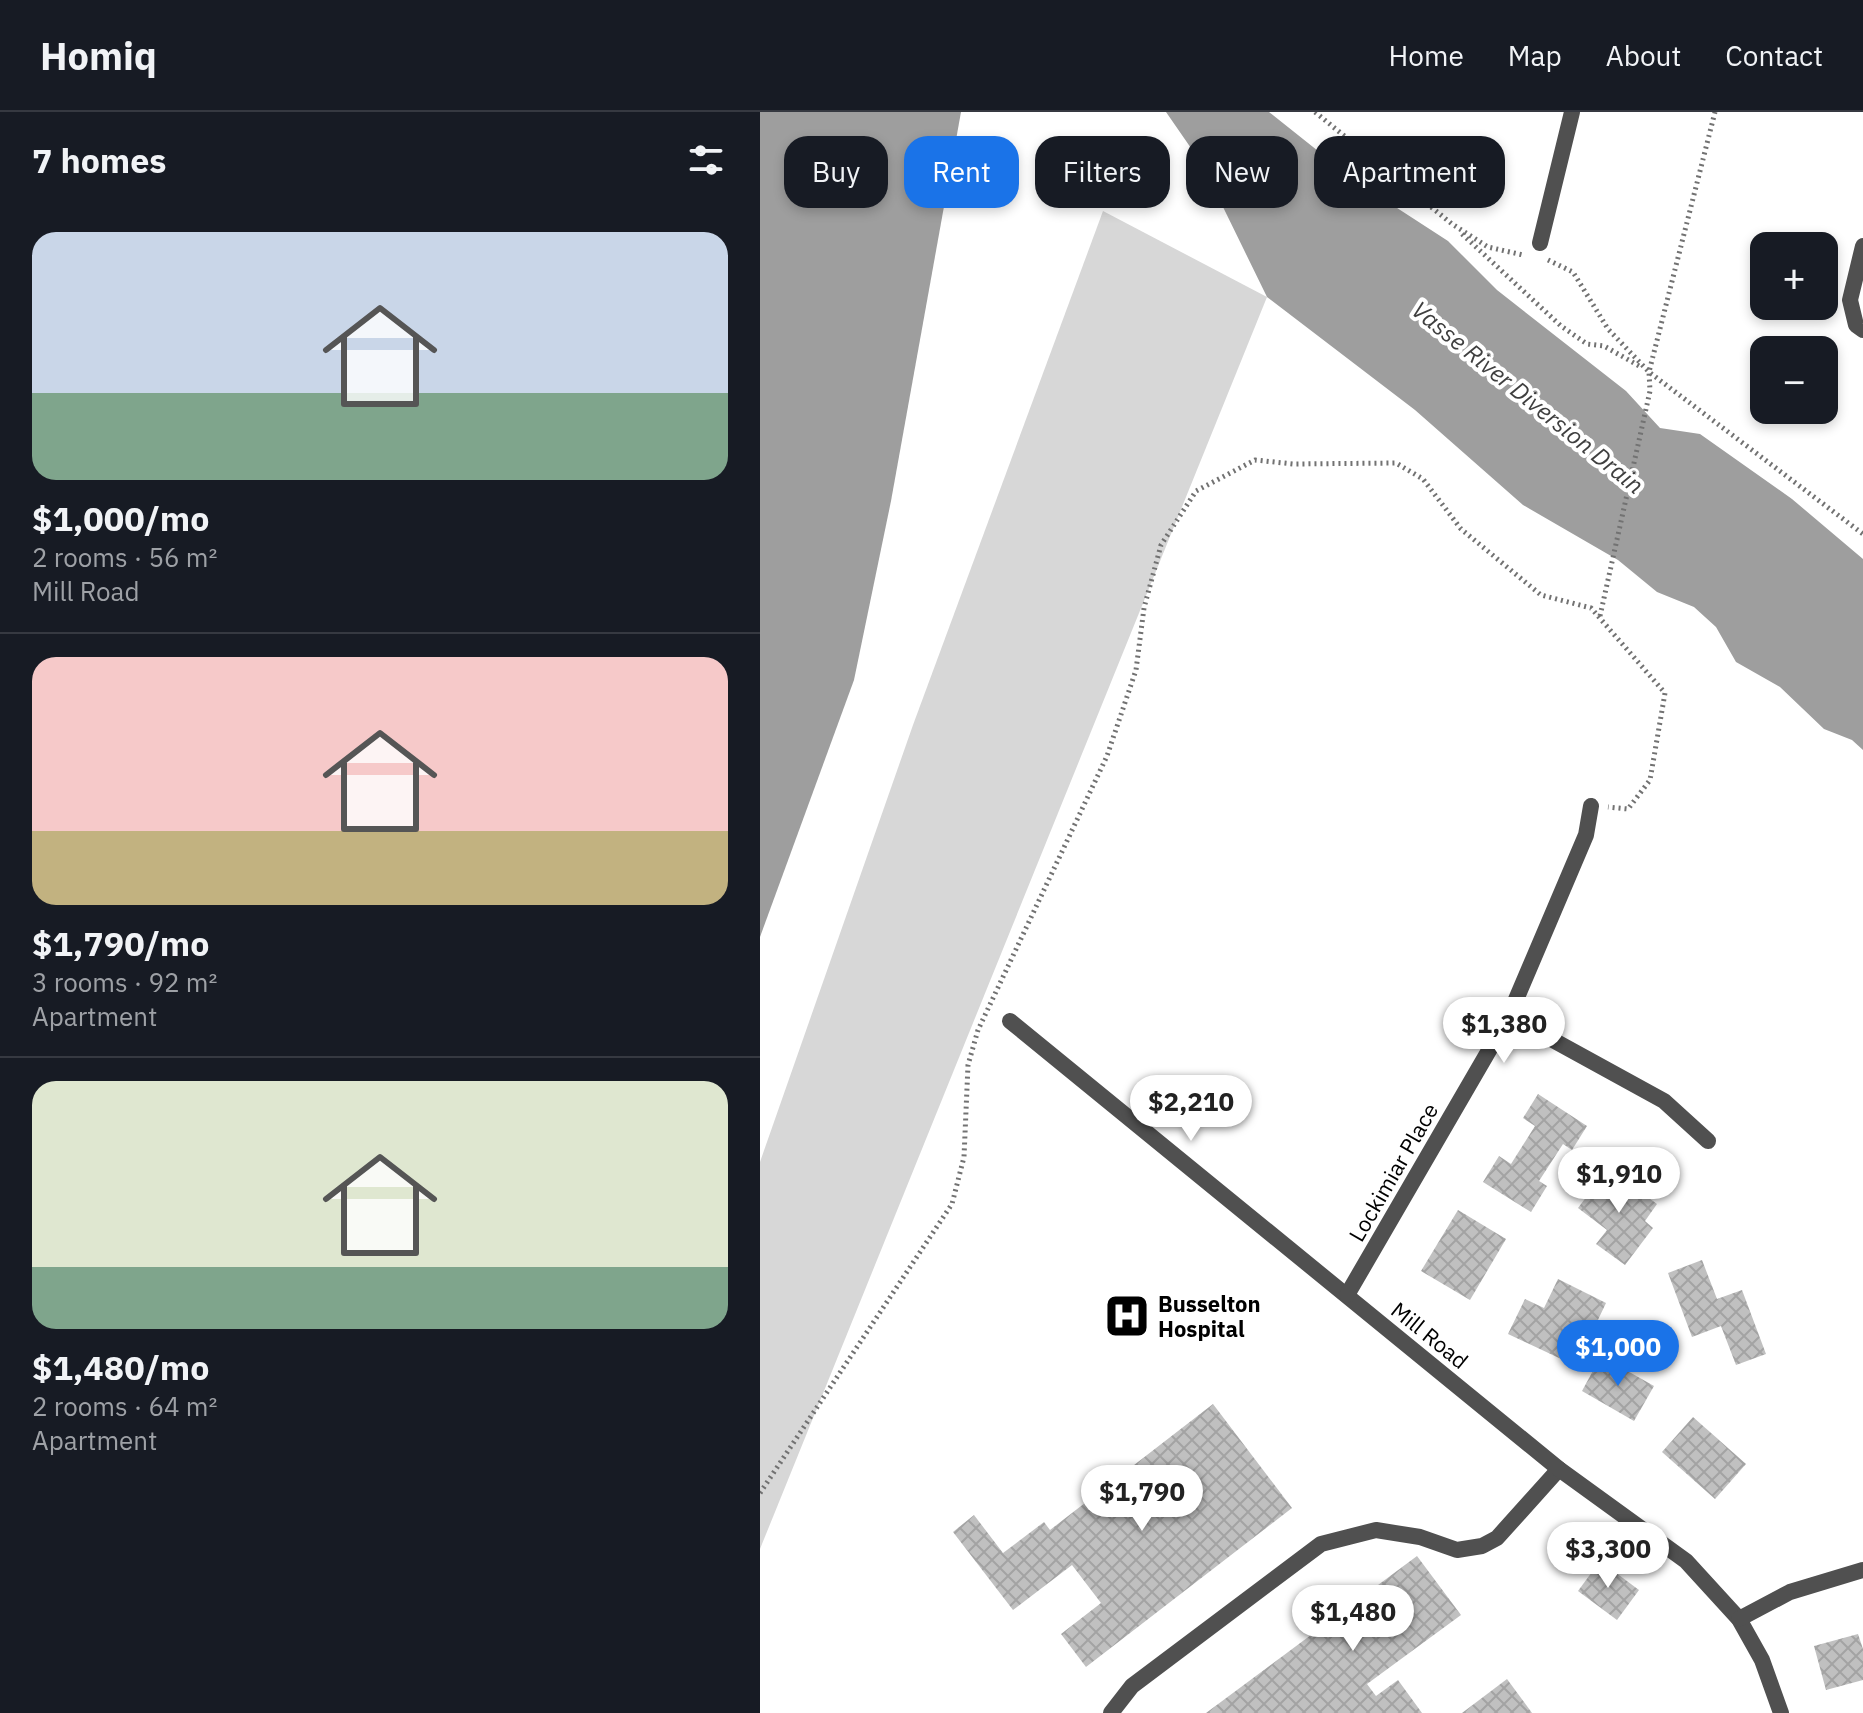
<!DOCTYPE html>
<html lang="en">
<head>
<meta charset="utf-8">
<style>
  :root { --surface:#171b24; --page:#242831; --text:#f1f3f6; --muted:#9ea1a6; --line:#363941; --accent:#1a73e8 }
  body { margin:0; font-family:"IBM Plex Sans",sans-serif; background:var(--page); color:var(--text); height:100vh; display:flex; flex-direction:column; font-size:30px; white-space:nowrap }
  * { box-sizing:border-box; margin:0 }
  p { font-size:26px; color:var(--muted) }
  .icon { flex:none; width:44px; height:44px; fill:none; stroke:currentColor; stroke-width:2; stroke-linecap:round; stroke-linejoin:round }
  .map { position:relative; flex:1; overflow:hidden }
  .sheet { display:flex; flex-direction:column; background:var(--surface); width:760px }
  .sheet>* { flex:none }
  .guide { position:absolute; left:24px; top:24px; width:760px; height:72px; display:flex; gap:16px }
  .controls { position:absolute; left:990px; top:120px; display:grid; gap:16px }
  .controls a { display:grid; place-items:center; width:88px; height:88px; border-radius:16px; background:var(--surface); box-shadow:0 4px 12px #0003; font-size:40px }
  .price { position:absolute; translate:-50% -68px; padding:0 18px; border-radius:28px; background:#fff; color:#222; font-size:26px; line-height:52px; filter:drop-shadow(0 2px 4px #0008) }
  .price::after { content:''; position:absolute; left:50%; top:48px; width:24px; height:18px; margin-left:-12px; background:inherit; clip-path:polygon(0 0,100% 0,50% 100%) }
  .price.active { background:var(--accent); color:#fff }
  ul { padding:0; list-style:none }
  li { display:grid; align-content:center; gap:16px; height:424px; padding:0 32px }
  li+li { border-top:2px solid var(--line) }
  li span { display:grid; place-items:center; height:248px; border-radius:24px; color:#555 }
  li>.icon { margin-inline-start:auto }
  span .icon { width:144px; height:144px; fill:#fffc; stroke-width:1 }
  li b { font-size:34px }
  h2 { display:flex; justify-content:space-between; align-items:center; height:96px; padding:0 32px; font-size:34px }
  .tag { padding:0 28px; border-radius:24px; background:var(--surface); box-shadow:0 4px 12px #0003; font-size:28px; line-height:72px }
  .tag.active { background:var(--accent); color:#fff }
  header { display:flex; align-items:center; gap:48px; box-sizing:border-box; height:112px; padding:0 40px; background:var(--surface); border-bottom:2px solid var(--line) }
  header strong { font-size:38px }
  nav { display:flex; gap:44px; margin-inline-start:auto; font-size:28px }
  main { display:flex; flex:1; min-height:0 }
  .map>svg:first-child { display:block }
</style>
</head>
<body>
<header>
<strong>Homiq</strong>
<nav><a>Home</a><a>Map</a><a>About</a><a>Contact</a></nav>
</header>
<main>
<section class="sheet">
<h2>7 homes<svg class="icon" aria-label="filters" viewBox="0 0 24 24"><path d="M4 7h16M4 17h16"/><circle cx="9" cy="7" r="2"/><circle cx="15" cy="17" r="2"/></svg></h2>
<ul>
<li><span style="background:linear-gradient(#c9d6e8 65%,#7fa58c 0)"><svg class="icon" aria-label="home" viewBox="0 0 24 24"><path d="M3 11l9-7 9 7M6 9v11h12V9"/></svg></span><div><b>$1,000/mo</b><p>2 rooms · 56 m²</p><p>Mill Road</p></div></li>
<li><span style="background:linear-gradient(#f6c9c9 70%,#c2b280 0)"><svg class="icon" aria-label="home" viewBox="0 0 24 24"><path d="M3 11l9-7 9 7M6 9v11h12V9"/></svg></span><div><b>$1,790/mo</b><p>3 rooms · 92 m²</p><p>Apartment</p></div></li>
<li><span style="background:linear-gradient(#dfe7d0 75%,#7fa58c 0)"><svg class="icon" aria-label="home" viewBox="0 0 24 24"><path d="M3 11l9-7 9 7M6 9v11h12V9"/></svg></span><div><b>$1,480/mo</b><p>2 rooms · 64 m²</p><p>Apartment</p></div></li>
</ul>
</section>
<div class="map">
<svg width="1103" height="1601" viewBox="0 0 1103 1601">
  <defs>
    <pattern id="building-cross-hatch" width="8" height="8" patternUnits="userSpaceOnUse" patternTransform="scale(2)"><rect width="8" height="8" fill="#c0c0c0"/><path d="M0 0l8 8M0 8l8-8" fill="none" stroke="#a3a3a3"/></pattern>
  </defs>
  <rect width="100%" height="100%" fill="#fff"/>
  <!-- grass -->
  <path fill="#d7d7d7" d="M343,99L507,185L0,1437V1050L153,613Z"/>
  <!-- water -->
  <g fill="#9e9e9e">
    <path d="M0,0H201L131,389L94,568L0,825Z"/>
    <path d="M406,0H509L597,70L688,129L737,178L866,279L900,316L940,322L1032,387L1103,447V638L1092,628L1064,617L1020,575L976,550L956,515L934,495L897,480L858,448L763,393L655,298L507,185L442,52Z"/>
  </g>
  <!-- building -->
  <g fill="url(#building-cross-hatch)">
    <path d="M778,982L827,1014L812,1038L803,1032L779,1069L787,1074L771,1100L723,1070L739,1044L751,1052L775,1014L763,1006Z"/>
    <path d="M848,1056L897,1092L885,1109L893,1116L865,1153L836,1132L847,1118L818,1096Z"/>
    <path d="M698,1098L746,1127L710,1188L661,1159Z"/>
    <path d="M942,1148L957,1187L982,1178L1006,1242L976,1253L961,1214L932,1225L908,1161Z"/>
    <path d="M798,1167L846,1191L816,1254L748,1222L765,1187L784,1196Z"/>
    <path d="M841,1244L894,1274L874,1309L822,1279Z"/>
    <path d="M453,1292L532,1396L326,1555L301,1522L341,1491L312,1453L253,1498L193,1420L214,1403L243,1441L284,1410L290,1418Z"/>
    <path d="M933,1305L986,1352L955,1387L902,1340Z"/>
    <path d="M657,1444L701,1503L607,1572L616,1584L638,1568L662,1601H446Z"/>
    <path d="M840,1449L879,1478L857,1508L818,1479Z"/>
    <path d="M1098,1522L1103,1537V1568L1066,1578L1054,1534Z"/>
    <path d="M747,1567L772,1601H702Z"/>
  </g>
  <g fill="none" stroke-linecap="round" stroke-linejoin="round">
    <!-- path -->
    <g stroke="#727272" stroke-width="5" stroke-dasharray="2 4" stroke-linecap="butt">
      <path d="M555,0L692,112L728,135L763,143"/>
      <path d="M702,122L801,214L827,232L844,234L881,255"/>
      <path d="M788,148L813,160L848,217L889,260L1103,422"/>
      <path d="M840,504L890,279L889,260L955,0"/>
      <path d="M0,1381L192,1092L204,1045L208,953L218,918L347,644L376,558L384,496L401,433L436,379L495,348L533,352L636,351L663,367L701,417L781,483L831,496L905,581L890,668L868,697L848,695"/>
    </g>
    <!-- service -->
    <path stroke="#505050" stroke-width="16" d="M351,1601L372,1574L561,1432L616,1418L660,1425L697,1438L722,1434L737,1426L799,1357"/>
    <!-- minor -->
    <g stroke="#505050" stroke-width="16">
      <path d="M780,131L812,0"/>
      <path d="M1103,134L1090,188L1096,213L1103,218"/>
      <path d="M749,904L904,989L948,1029"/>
      <path d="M250,909L799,1357L926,1449L979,1507L1002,1548L1021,1601"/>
      <path d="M587,1183L749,904L826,723L831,694"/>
      <path d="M979,1507L1030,1480L1103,1458"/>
    </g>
  </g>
  <!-- icons -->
  <defs>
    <g id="hospital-square" transform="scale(2.3)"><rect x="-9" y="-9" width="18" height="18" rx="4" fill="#000" stroke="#fff"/><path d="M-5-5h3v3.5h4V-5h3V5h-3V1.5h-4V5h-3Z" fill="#fff"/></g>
  </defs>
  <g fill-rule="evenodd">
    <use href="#hospital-square" x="367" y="1204"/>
  </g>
  <g text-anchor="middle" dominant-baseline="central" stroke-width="8" stroke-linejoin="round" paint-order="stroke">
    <!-- street labels -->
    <g font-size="22" fill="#000" stroke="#fff">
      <text transform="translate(633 1060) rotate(-60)">Lockimiar Place</text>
      <text transform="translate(670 1223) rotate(39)">Mill Road</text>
    </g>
    <!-- poi labels -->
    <g font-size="22" font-weight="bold" fill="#000" stroke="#fff" text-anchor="start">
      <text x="398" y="1191">Busselton<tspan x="398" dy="25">Hospital</tspan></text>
    </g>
    <!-- water labels -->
    <g font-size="24" font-style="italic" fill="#3f3f3f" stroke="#fff">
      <text transform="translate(768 285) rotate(39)">Vasse River Diversion Drain</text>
    </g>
  </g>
</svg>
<div class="controls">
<a>+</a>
<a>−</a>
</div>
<b class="price" style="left:744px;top:953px">$1,380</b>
<b class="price" style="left:431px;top:1031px">$2,210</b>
<b class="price" style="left:859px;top:1103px">$1,910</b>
<b class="price active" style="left:858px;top:1276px">$1,000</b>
<b class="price" style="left:382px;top:1421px">$1,790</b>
<b class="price" style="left:848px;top:1478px">$3,300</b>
<b class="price" style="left:593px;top:1541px">$1,480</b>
<div class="guide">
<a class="tag">Buy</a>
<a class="tag active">Rent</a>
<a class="tag">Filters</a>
<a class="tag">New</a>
<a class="tag">Apartment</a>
</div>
</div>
</main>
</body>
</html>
